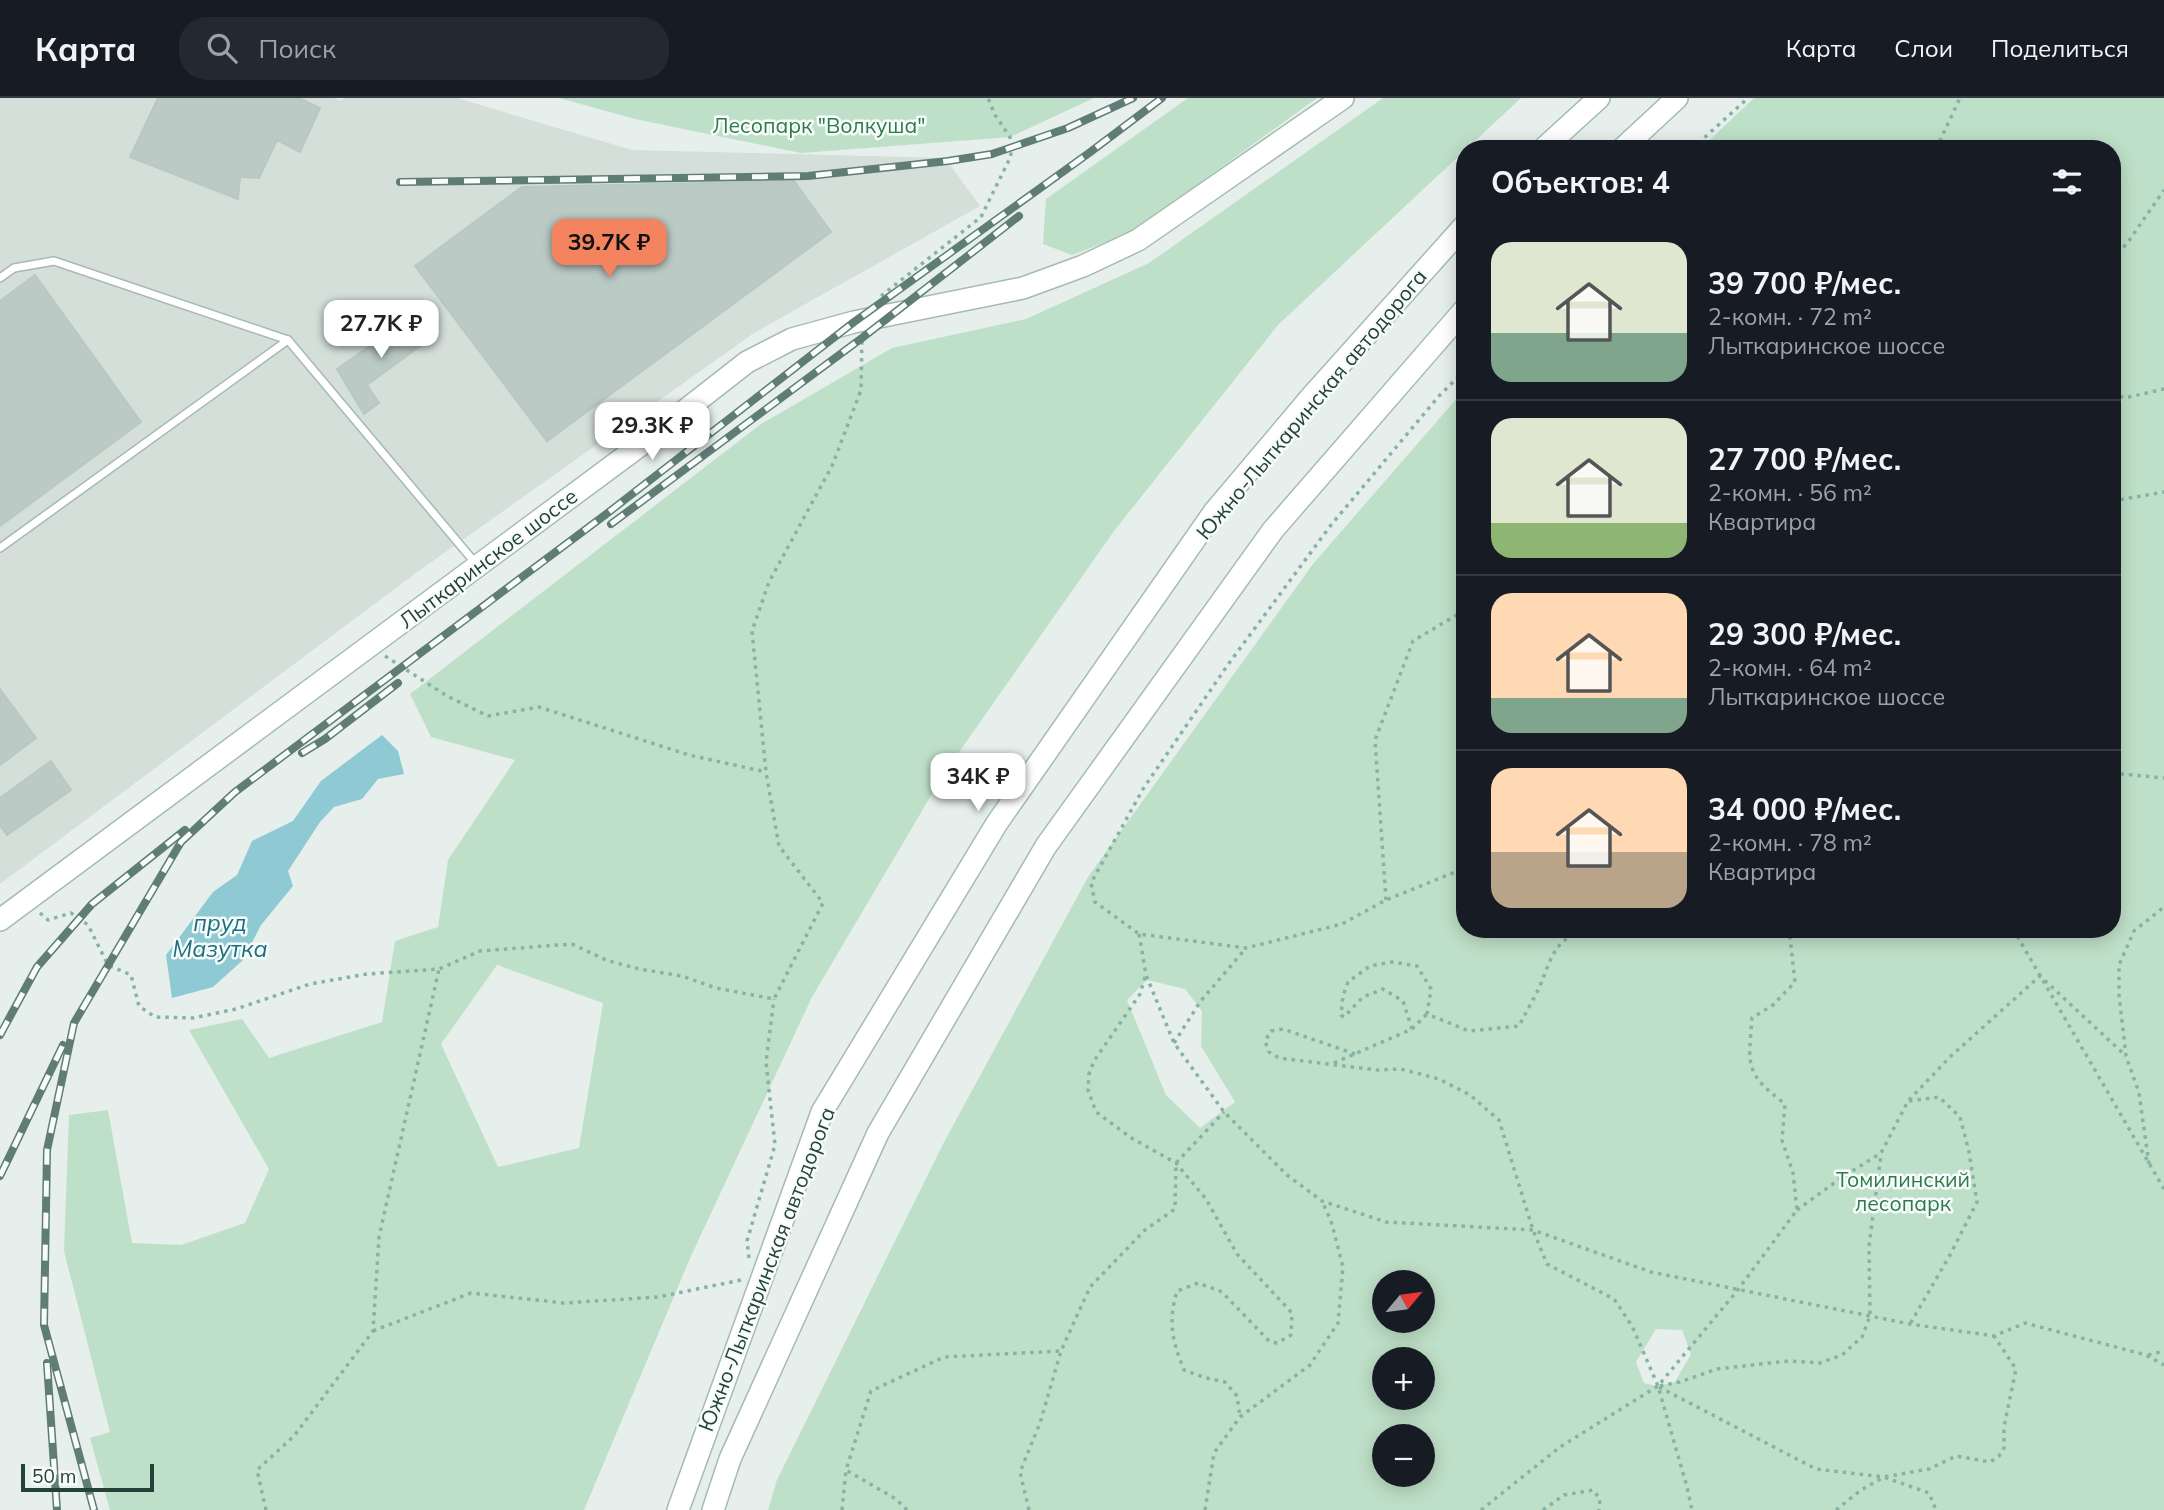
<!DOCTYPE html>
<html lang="ru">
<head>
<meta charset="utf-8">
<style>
  :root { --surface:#171b24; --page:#242831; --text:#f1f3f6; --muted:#9ea1a6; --line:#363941; --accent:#f4845f }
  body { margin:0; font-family:Mulish,sans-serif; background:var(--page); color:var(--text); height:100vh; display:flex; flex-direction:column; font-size:26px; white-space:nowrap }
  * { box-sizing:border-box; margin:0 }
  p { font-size:23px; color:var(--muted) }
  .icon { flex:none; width:38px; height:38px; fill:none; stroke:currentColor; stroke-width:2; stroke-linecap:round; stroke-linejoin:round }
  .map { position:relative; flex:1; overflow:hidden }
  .details { position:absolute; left:1456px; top:42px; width:665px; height:798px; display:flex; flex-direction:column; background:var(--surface); border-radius:28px; box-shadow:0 4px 18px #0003 }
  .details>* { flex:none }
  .needle { width:46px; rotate:61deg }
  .buttons { position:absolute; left:1372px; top:1172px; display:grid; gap:14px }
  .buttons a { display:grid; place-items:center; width:63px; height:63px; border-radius:50%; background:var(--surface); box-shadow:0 4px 18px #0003; font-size:35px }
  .scale { position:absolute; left:21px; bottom:18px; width:133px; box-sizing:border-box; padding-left:7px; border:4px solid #24423a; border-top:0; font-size:19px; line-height:24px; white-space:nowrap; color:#24423a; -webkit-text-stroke:5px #f7fbf9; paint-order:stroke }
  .price { position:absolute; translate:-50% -60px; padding:0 16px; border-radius:14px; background:#fff; color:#222; font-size:23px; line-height:46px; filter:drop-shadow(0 2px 4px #0008) }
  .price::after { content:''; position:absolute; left:50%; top:42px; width:21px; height:16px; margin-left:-10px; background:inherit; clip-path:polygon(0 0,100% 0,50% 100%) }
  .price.on { background:var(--accent); color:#111 }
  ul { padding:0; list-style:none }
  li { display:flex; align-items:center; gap:21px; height:175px; padding:0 35px }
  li+li { border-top:2px solid var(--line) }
  li span { display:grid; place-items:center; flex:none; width:196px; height:140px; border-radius:21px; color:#555 }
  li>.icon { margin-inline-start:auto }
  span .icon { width:84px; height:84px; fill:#fffc; stroke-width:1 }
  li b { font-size:30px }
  h2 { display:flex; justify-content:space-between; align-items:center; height:84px; padding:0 35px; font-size:30px }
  header { display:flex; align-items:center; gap:42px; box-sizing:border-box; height:98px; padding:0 35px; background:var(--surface); border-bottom:2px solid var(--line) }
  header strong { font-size:33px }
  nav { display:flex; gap:38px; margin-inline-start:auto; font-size:24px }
  .search { width:490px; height:63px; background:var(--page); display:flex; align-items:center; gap:18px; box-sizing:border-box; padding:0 24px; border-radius:28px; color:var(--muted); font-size:26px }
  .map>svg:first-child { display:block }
</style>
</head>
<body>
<header>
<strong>Карта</strong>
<div class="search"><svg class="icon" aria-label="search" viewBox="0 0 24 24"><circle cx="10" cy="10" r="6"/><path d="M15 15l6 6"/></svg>Поиск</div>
<nav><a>Карта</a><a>Слои</a><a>Поделиться</a></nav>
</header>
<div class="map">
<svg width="2164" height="1412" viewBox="0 0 2164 1412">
  <rect width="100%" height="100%" fill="#e6efeb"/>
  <!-- built -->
  <path fill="#d4dfda" d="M0,0H334L342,3L343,0H457L632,52L945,60L980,108L754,235L416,475L0,786Z"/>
  <!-- green -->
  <g fill="#bfe0c8" fill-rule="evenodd">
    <path d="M559,0H1094L1010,39L801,55L635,21Z"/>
    <path d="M1188,0H1317L1130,135L1072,157L1043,146L1046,101Z"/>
    <path d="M1383,0H1521L1278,227L1114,433L945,674L812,899L691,1158L584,1412H110L90,1340L110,1334L64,1153L69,1017L108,1012L132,1145L181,1147L245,1125L269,1071L189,932L242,921L269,960L382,924L395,843L438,829L448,762L515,662L431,639L410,596L761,326L892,250L1026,221L1149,165ZM497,867L603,905L579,1050L498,1069L441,946Z"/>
    <path d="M1754,0H2164V1412H768L777,1382L943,1046L1088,779L1313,466L1465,291V831H2112V51H1700ZM1147,882L1185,891L1202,913L1201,948L1235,1004L1200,1030L1166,997L1127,902ZM1384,1185H1423V1223H1384ZM1656,1231L1682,1232L1691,1256L1675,1284L1657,1288L1644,1285L1636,1264ZM1384,1262H1423V1300H1384ZM1384,1339H1423V1377H1384Z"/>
  </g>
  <!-- water -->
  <path fill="#8ec9d4" d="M382,637L398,653L404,676L378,681L362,701L334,709L320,724L288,773L293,788L261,827L243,862L213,889L172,900L166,857L213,794L237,777L252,743L293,723L321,683Z"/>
  <!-- building -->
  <g fill="#bbcac4" stroke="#b8c9c2" stroke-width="2">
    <path d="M158,0H299L320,10L300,54L277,42L259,80L240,79L238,101L130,59Z"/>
    <path d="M794,83L831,134L547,343L415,168L522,89Z"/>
    <path d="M35,177L141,324L0,428V203Z"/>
    <path d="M414,217L431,240L367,287L379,305L364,316L337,271Z"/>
    <path d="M0,591L36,640L0,667Z"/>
    <path d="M51,663L71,692L7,737L0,727V700Z"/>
  </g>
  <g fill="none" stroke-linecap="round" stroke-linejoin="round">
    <!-- service casing -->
    <g stroke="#a8b8b2" stroke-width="10">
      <g id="service">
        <path d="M0,180L14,170L54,163L288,242"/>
        <path d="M0,450L288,242L477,467"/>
      </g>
    </g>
    <!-- secondary casing -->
    <g stroke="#a4bbb3" stroke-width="24">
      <g id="secondary">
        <path d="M1543,51L1599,0"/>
        <path d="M1622,51L1677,0"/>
        <path d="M0,822L642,346L747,264L792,241L854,224L1023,190L1083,168L1138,142L1343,0"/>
        <path d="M678,1412L822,1014L997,725L1214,414L1311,299L1465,127"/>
        <path d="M713,1412L730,1361L878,1035L1046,748L1273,432L1465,211"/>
      </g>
    </g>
    <!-- path -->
    <g stroke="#86b3a5" stroke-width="3.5" stroke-dasharray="3.5 5" stroke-linecap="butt">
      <path d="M1692,51L1748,0"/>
      <path d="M1936,51L1960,0"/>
      <path d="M2112,162L2128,144L2164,92"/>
      <path d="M881,198L981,119L1011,58L1010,39L995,17L988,0"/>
      <path d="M1465,272L1439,298L1331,427L1227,568L1143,691L1091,785L1095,804L1139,836L1246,850L1342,826L1386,802L1465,770"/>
      <path d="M2112,295L2125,300L2164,291"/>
      <path d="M2112,403L2164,394"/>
      <path d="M385,558L447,598L488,618L539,609L689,657L766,674"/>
      <path d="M2112,675L2164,680"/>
      <path d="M1386,802L1375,642L1413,543L1465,512"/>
      <path d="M40,815L48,822L71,815L88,827L108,867L131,877L139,908L155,919L193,920L236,911L310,886L367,876L439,871L480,853L572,846L606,862L639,871L682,878L716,890L774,901L823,805L779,748L766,674L752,533L769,484L832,368L861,292L862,239"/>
      <path d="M2013,831L2164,1091"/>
      <path d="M1139,836L1146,877L1174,945L1224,1014L1287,1077L1322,1103L1386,1124L1533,1132L1651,1174L1910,1226L1994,1238L2025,1225L2146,1257L2164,1267"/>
      <path d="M1145,879L1140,896L1094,963L1089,976L1088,992L1096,1014L1133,1041L1176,1065L1206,1101L1237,1156L1292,1215L1291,1237L1277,1245L1269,1243L1222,1194L1198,1185L1177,1193C1168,1224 1172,1242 1184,1272L1206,1280L1225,1284L1237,1298L1240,1319"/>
      <path d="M1412,931L1403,903L1383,891L1363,899L1344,919L1341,917L1343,898L1348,884L1370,868L1392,864L1417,868L1431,891L1427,916L1469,933L1519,928C1526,914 1534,901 1540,888C1551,861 1553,845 1582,831"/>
      <path d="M1174,945L1200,904L1246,850"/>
      <path d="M1355,956L1283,931L1271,933L1265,943L1269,954L1279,960L1377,972L1401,971L1439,981L1470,997L1499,1022L1533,1132L1547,1166L1614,1201L1632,1228L1658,1288L1687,1389L1692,1412"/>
      <path d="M1334,965L1412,931L1427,916"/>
      <path d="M1909,1003L1939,999L1960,1019L1969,1054L1977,1104L1950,1157L1910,1226"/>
      <path d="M2149,1066L2139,995L2126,958L2119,897V867L2134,833L2164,809"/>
      <path d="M1797,1112L1841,1080L1881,1055L1908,1003L1951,958L2040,878L2126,958"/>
      <path d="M749,1160L747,1143L775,1047L766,964L774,901"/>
      <path d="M373,1233L471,1195L564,1205L658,1199L741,1182"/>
      <path d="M2148,1257L2164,1253"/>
      <path d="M1660,1288L1680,1284L1717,1271L1788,1263L1820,1265L1842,1257L1862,1239L1870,1218L1869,1148L1881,1057"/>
      <path d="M1659,1289L1816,1371L1884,1379L1929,1395L1936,1412"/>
      <path d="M266,1412L257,1372L294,1338L373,1233L379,1139L439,871"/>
      <path d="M842,1412L846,1372"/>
      <path d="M907,1412L896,1401L846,1372L871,1293L944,1259L1061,1253"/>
      <path d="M1029,1412L1020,1374L1040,1325L1061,1253L1090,1189L1145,1132L1175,1111L1176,1065L1224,1014"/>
      <path d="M1205,1412L1214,1355L1240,1319L1310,1267L1338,1225L1343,1169L1331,1123L1322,1103"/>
      <path d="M1481,1412L1560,1349L1658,1288L1737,1193L1797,1112L1793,1075L1782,1042L1785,1006C1745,975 1748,969 1752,920L1773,907L1795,884L1789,831"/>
      <path d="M1543,1412L1564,1397L1593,1392L1600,1401L1599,1412"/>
      <path d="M1836,1412L1861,1392L1884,1379L1929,1371L1956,1358L1990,1364L1999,1358L2004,1350V1329L2016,1271L1994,1238"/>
    </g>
    <!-- service -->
    <use href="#service" stroke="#fff" stroke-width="7"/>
    <!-- secondary -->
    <use href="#secondary" stroke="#fff" stroke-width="21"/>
    <!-- rail casing -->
    <g stroke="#5f7d75" stroke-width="8">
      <g id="rail">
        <path d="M400,84L808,78L948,63L992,56L1068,30L1133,0"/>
        <path d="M611,426L862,240L1019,118"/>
        <path d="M302,655L325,641L398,585"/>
        <path d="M0,937L37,869L92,806L185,732"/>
        <path d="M0,1078L63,947"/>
        <path d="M47,1265L57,1412"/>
        <path d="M94,1412L44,1227L47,1052L74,925L181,744L235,694L605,417L854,224L1089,55L1162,0"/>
      </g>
    </g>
    <!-- rail -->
    <use href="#rail" stroke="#f7fbf9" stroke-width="5" stroke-dasharray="16" stroke-linecap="butt"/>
  </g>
  <g text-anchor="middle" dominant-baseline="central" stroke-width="5" stroke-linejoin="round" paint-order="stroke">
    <!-- park labels -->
    <g font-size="21" fill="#2d7a4b" stroke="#f7fbf9">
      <text x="819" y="27">Лесопарк "Волкуша"</text>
      <text x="1903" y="1081">Томилинский<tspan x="1903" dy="24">лесопарк</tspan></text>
    </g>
    <!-- street labels -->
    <g font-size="21" fill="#24423a" stroke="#f7fbf9">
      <text transform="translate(1311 306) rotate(-50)">Южно-Лыткаринская автодорога</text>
      <text transform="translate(488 460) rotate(-37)">Лыткаринское шоссе</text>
      <text transform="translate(766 1171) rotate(-69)">Южно-Лыткаринская автодорога</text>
    </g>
    <!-- water labels -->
    <g font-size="23" font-style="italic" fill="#1c6f80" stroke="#f7fbf9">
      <text x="220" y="824">пруд<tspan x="220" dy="26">Мазутка</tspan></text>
    </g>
  </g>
</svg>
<div class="buttons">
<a><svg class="needle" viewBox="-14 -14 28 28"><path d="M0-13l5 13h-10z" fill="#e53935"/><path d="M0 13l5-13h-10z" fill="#9ea1a6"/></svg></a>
<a>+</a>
<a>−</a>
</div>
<div class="scale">50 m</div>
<b class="price on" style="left:609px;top:181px">39.7K ₽</b>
<b class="price" style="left:381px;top:262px">27.7K ₽</b>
<b class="price" style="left:652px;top:364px">29.3K ₽</b>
<b class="price" style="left:978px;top:715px">34K ₽</b>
<section class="details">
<h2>Объектов: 4<svg class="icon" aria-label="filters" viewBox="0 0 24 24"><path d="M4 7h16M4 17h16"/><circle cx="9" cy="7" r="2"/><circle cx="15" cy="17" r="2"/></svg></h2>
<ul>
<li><span style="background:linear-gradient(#dfe7d0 65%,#7fa58c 0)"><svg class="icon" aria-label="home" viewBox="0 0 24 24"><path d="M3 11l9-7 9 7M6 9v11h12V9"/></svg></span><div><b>39 700 ₽/мес.</b><p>2-комн. · 72 m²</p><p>Лыткаринское шоссе</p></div></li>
<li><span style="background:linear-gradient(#dfe7d0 75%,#8fb573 0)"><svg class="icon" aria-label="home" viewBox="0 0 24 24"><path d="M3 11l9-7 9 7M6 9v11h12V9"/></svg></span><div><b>27 700 ₽/мес.</b><p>2-комн. · 56 m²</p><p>Квартира</p></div></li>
<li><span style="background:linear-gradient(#ffd9b3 75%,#7fa58c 0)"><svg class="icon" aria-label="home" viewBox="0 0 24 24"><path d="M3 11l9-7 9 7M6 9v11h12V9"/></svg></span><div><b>29 300 ₽/мес.</b><p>2-комн. · 64 m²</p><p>Лыткаринское шоссе</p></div></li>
<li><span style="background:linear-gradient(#ffd9b3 60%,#b9a48a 0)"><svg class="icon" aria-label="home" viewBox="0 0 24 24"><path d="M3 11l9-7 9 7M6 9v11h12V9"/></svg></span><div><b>34 000 ₽/мес.</b><p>2-комн. · 78 m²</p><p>Квартира</p></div></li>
</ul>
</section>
</div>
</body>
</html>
